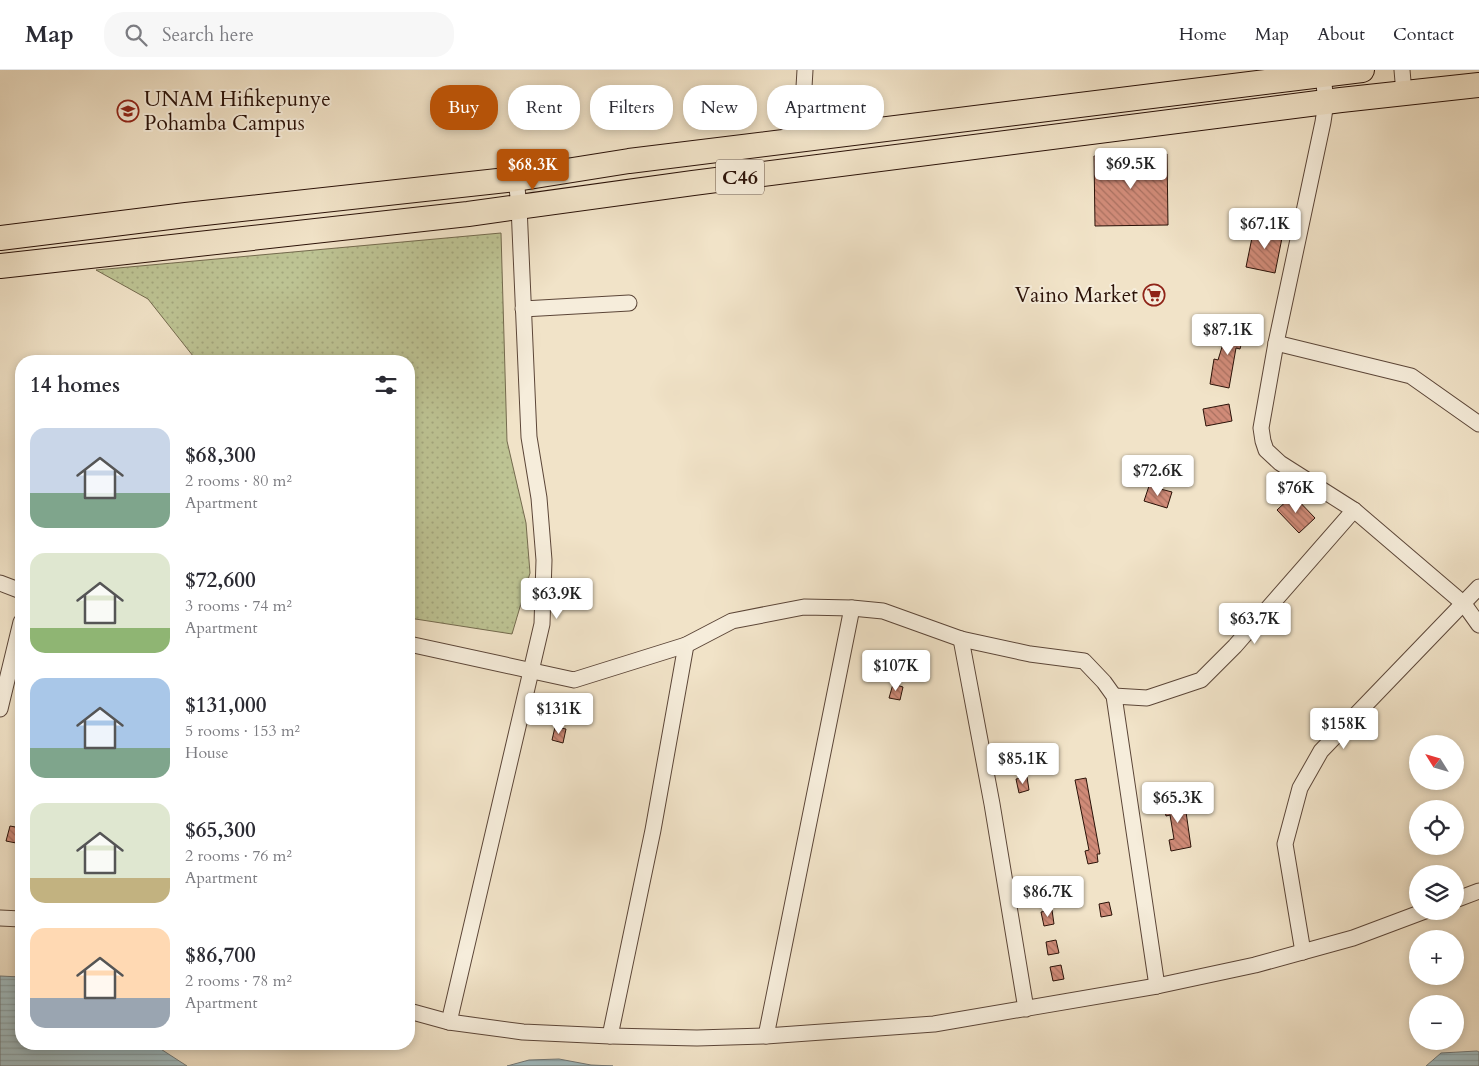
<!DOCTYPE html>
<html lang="en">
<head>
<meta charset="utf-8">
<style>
  :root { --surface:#fff; --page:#f7f7f7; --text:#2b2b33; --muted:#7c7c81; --line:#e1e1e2; --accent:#b45309 }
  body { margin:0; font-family:Cardo,serif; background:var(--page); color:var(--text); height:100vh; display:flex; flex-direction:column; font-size:19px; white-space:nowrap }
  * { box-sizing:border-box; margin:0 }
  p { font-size:16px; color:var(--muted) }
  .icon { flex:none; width:28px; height:28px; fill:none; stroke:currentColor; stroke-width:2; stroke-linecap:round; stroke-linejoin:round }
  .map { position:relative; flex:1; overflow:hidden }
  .panel { position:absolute; left:15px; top:285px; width:400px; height:695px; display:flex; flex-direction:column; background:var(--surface); border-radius:20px; box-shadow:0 2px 8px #0003 }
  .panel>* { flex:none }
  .guide { position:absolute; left:430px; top:15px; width:475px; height:45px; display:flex; gap:10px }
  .needle { width:32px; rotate:307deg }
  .buttons { position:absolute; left:1409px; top:665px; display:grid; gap:10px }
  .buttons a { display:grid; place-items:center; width:55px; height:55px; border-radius:50%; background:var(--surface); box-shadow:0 2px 8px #0003; font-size:25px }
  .price { position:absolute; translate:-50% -42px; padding:0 11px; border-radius:5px; background:#fff; color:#222; font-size:16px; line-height:32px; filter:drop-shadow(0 1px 2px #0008) }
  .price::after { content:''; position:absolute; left:50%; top:30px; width:15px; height:11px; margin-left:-8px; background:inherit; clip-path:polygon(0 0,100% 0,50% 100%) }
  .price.selected { background:var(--accent); color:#fff }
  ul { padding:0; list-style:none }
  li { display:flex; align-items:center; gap:15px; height:125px; padding:0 15px }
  li span { display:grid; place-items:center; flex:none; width:140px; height:100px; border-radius:15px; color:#555 }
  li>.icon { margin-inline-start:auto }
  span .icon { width:60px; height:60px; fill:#fffc; stroke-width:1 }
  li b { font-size:21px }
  h2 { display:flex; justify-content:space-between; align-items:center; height:60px; padding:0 15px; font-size:21px }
  .chip { padding:0 18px; border-radius:20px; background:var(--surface); box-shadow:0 2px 8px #0003; font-size:18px; line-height:45px }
  .chip.selected { background:var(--accent); color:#fff }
  header { display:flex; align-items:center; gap:30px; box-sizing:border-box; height:70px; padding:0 25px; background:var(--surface); border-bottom:1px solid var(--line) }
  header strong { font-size:24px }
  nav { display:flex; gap:28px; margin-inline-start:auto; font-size:18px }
  .search { width:350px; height:45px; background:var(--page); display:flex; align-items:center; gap:12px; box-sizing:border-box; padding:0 18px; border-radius:20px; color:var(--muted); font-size:19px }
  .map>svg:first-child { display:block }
</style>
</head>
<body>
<header>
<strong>Map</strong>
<div class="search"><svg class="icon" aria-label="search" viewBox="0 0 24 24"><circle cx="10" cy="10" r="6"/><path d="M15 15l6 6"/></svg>Search here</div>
<nav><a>Home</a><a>Map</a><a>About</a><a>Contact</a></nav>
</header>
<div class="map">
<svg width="1479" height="996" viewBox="0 0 1479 996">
  <defs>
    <pattern id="grass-dots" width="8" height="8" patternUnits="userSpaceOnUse" patternTransform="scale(1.25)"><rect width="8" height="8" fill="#bdc393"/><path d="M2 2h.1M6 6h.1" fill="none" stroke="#a3a67d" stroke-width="1.8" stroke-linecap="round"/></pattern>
    <pattern id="water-rules" width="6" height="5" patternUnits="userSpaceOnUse" patternTransform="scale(1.25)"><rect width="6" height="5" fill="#9fbbc0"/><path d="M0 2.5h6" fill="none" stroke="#89a0a4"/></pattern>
    <pattern id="building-back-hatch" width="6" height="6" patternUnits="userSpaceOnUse" patternTransform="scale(1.25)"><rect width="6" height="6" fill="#d08b78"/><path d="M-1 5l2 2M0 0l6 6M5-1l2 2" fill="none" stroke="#a97060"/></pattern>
  </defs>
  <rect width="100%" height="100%" fill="#f1e3c8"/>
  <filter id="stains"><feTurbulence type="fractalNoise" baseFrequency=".004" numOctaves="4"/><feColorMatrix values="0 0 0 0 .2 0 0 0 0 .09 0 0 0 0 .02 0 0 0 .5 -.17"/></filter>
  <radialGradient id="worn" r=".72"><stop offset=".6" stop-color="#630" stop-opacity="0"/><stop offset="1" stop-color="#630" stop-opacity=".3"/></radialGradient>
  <!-- grass -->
  <path fill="url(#grass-dots)" stroke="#746a4e" d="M501,163L507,371L526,453L530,503L512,564L409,548V291H197L148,229L96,200Z"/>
  <!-- water -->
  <g fill="url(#water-rules)" stroke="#717776">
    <path d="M0,906L21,907V974H153L187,996H0Z"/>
    <path d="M1477,981L1479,982V996H1426L1441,983Z"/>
    <path d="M559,989L591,995L613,996H507L529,990Z"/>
  </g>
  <!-- building -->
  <g fill="url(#building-back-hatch)" stroke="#2b1208">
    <path d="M1167,84L1168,155L1095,156L1094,86Z"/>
    <path d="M1254,158L1283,163L1275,203L1246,197Z"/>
    <path d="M1230,251L1246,256L1240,279L1236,278L1229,318L1210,314L1214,289L1218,290Z"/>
    <path d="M1229,334L1232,351L1206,356L1203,339Z"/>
    <path d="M1149,416L1172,422L1167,438L1144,431Z"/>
    <path d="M1293,425L1315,448L1299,463L1277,440Z"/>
    <path d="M893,614L903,617L900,630L889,628Z"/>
    <path d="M555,657L566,659L563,673L552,670Z"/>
    <path d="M1027,707L1029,720L1019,723L1016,709Z"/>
    <path d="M1086,708L1100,784H1097L1098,792L1088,794L1085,781L1089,780L1075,710Z"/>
    <path d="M1184,728L1191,777L1171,781L1169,770L1174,769L1170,745L1166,746L1164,735L1169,734L1168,730Z"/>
    <path d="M10,756L21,758V774L6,771Z"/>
    <path d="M1046,814L1049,827L1038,829L1035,816Z"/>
    <path d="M1109,832L1112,845L1101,847L1099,834Z"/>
    <path d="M1052,840L1054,854L1044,856L1041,842Z"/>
    <path d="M1056,870L1059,883L1048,885L1046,872Z"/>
    <path d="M1061,895L1064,909L1053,911L1050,897Z"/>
  </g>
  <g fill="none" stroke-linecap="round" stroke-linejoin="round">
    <!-- minor casing -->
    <g stroke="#5c4638" stroke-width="17">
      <g id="minor">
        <path d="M805,0L804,17L810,68"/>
        <path d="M1402,0L1404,23"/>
        <path d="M1323,5L1326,32L1323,52L1276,273L1261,358L1263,371L1266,380L1280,393L1354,440L1464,534L1479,555"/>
        <path d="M523,239L629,233"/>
        <path d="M1276,273L1411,306L1479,354"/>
        <path d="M0,513L21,521"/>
        <path d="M961,569L992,734L1026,939"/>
        <path d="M409,574L574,610L686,575L732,551L804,537L852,538L883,541L961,569L1030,584L1084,591L1104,612L1114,626L1157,916"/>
        <path d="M1114,626L1147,628L1201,610L1235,576L1354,440"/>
        <path d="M0,639L21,552"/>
        <path d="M1455,830L1479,821"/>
        <path d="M0,848L21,849"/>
        <path d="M1303,882L1285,774L1300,718L1321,681L1479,517"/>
        <path d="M409,941L449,952L523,962L610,966L697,968L766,966L934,954L1157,916L1255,895L1353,868L1425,841"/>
        <path d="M449,952L542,554L544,490L539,428L529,367L519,136L516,109"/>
        <path d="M610,966L653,760L686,575"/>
        <path d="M766,966L852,538"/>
      </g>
    </g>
    <!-- primary casing -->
    <g stroke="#2b1208" stroke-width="26">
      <g id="primary">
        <path d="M0,168L186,145L516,109L629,91L1362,0"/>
        <path d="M0,196L468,144L693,113L1341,30L1479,15"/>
      </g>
    </g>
    <!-- minor -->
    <use href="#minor" stroke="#f6eddb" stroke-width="15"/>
    <!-- primary -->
    <use href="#primary" stroke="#f1e3c8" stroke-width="24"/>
  </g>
  <!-- icons -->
  <defs>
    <g id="university-ring" transform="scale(1.125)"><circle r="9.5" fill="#f6eddb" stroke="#8f2418" stroke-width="1.5"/><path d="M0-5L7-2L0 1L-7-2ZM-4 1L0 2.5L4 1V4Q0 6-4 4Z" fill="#8f2418"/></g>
    <g id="supermarket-ring" transform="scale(1.125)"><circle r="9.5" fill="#f6eddb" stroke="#8f2418" stroke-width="1.5"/><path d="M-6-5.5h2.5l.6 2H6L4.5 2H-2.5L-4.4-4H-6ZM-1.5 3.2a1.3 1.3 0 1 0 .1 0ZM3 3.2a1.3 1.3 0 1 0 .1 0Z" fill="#8f2418"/></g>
  </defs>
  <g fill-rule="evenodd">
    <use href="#university-ring" x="128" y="41"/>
    <use href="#supermarket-ring" x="1154" y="225"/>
  </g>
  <g text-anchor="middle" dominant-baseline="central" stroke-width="4" stroke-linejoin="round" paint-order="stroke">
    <!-- shield labels -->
    <rect fill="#f6eddb" stroke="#685447" stroke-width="1" x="716" y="89.5" width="48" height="35" rx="4"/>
    <g font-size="20" font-weight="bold" fill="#2b1208">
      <text x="740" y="107">C46</text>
    </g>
    <!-- poi labels -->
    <g font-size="21" fill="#2b1208" stroke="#f6eddb" text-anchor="start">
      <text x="144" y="29">UNAM Hifikepunye<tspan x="144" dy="24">Pohamba Campus</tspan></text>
      <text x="1138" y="225" text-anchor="end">Vaino Market</text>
    </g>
  </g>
  <rect width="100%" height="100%" filter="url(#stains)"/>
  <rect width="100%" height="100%" fill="url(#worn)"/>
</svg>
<div class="buttons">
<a><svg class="needle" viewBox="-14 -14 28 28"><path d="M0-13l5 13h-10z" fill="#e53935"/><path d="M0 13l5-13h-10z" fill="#7c7c81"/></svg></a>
<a><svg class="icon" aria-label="locate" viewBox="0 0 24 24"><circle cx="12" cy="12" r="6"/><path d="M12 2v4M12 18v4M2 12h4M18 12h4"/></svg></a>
<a><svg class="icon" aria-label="layers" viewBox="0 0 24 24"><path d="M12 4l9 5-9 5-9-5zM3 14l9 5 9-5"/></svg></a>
<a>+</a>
<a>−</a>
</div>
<b class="price" style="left:1131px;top:120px">$69.5K</b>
<b class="price selected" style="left:533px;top:121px">$68.3K</b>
<b class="price" style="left:1265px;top:180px">$67.1K</b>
<b class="price" style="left:1228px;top:286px">$87.1K</b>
<b class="price" style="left:1158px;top:427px">$72.6K</b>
<b class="price" style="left:1296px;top:444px">$76K</b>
<b class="price" style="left:557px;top:550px">$63.9K</b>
<b class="price" style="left:1255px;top:575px">$63.7K</b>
<b class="price" style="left:896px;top:622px">$107K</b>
<b class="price" style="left:559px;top:665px">$131K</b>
<b class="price" style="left:1344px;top:680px">$158K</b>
<b class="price" style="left:1023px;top:715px">$85.1K</b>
<b class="price" style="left:1178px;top:754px">$65.3K</b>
<b class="price" style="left:1048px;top:848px">$86.7K</b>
<div class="guide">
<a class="chip selected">Buy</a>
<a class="chip">Rent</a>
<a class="chip">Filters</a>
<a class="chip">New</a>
<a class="chip">Apartment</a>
</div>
<section class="panel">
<h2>14 homes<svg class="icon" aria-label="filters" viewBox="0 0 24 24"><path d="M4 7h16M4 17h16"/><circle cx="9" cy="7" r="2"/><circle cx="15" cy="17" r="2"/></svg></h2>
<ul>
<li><span style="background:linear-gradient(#c9d6e8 65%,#7fa58c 0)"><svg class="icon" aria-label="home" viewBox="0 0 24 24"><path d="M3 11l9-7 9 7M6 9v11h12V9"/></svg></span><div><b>$68,300</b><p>2 rooms · 80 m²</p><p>Apartment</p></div></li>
<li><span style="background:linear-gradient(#dfe7d0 75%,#8fb573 0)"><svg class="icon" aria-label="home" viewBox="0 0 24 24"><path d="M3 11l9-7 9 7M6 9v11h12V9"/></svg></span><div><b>$72,600</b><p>3 rooms · 74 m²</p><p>Apartment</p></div></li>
<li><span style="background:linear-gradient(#a9c7e8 70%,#7fa58c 0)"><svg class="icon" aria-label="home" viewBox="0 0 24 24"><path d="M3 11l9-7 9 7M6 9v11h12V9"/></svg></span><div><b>$131,000</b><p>5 rooms · 153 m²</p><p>House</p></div></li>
<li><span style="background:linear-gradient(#dfe7d0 75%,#c2b280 0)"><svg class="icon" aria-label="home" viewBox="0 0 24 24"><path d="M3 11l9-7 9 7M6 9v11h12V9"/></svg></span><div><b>$65,300</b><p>2 rooms · 76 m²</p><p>Apartment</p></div></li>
<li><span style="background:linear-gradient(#ffd9b3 70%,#9aa5b1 0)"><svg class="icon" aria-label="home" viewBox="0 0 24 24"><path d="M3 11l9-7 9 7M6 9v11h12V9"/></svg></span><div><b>$86,700</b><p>2 rooms · 78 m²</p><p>Apartment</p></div></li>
</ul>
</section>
</div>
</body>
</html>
